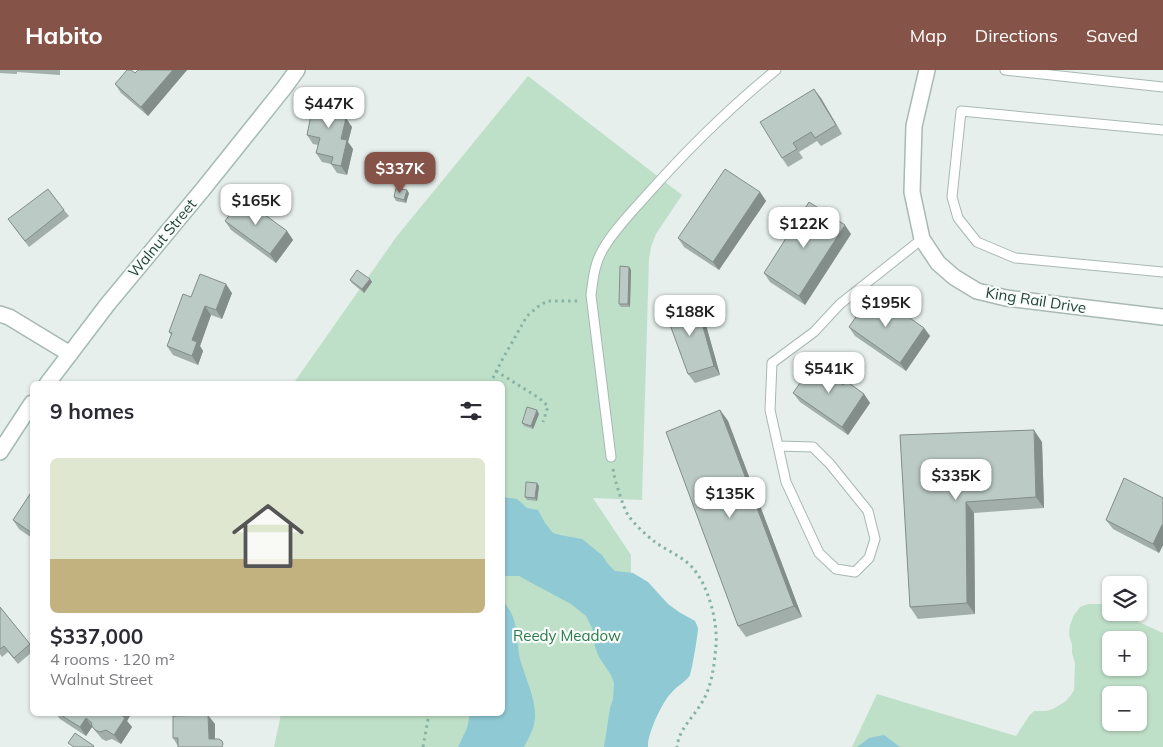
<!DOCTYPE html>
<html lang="en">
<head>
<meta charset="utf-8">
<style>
  :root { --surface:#fff; --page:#f2f2f3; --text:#2b2b33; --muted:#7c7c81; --accent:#855347 }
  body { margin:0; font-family:Mulish,sans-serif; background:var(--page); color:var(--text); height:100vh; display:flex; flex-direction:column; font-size:19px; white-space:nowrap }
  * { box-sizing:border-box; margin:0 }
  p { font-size:16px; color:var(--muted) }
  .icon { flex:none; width:28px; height:28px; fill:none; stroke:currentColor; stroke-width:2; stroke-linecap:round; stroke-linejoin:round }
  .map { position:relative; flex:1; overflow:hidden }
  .panel { position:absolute; left:30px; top:311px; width:475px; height:335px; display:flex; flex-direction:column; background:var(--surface); border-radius:8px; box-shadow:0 1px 4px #0004 }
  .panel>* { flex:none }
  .tools { position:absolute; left:1102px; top:506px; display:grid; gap:10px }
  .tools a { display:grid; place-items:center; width:45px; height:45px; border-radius:8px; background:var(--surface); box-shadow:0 1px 4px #0004; font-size:25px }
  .price { position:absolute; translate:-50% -42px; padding:0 11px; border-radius:10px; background:#fff; color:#222; font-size:16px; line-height:32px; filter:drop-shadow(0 1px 2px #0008) }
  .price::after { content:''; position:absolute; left:50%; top:30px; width:15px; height:11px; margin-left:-8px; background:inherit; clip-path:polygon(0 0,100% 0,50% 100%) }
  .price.active { background:var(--accent); color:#fff }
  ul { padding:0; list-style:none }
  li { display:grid; align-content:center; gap:10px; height:265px; padding:0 20px }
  li span { display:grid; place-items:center; height:155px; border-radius:8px; color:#555 }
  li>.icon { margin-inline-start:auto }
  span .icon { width:90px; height:90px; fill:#fffc; stroke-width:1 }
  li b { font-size:21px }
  h2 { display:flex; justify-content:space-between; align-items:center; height:60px; padding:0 20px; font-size:21px }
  header { display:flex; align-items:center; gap:30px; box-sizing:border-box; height:70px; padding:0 25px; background:var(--accent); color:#fff }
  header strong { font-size:24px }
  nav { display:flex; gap:28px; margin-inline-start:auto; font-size:18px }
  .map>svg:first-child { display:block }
</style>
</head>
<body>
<header>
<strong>Habito</strong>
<nav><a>Map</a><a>Directions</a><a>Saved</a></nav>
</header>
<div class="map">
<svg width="1163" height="677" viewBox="0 0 1163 677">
  <rect width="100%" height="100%" fill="#e6efeb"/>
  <!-- green -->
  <g fill="#bfe0c8" fill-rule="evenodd">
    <path d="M528,6L682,125L656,164L651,177L649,189L642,430L593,428L631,485V677H274L281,644H502V314H293L397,166Z"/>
    <path d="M1088,534H1102L1111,539V542L1119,543L1163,563V677H852L877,624L1016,666L1029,646L1034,641H1046L1053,639L1066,631L1071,625L1074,620L1075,593L1072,583V575L1069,564L1070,555L1074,545L1080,537ZM1111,570H1139V598H1111ZM1111,625H1139V652H1111Z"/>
  </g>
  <!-- water -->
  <g fill="#8ec9d4">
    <path d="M503,427L517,429L527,438L538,440L545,453L553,463L560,465L582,469L602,485L608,494L615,501L633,503L648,512L668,534L679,542L695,551C696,553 697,556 698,558C698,564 692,600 690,605C686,612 678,615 673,621C663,630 647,664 648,677H604L610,638L613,629L614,613L611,605L599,587L595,577L592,558L586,546L571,534L528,511L519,506H503Z"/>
    <path d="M503,531C507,536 511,542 513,547C518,561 517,575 520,589C525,608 536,628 535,648C534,659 529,668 524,677H458L467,658L470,644H502Z"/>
    <path d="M884,665L900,677H857L869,668Z"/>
  </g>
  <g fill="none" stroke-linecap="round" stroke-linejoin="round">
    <!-- service casing -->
    <g stroke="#a8b8b2" stroke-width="11">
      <g id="service">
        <path d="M1005,0L1163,17"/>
        <path d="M1163,60L961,41L952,127L958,148L977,172L1015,188L1163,202"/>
        <path d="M778,376L813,377L830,394L868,441L875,469L869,488L855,502L836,499L819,483L786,412L770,340L772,293L814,262L840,234L922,169"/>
        <path d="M611,387L591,225C593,210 594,195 602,181C613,161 630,144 645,127C685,82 729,38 776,0"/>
      </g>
    </g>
    <!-- minor casing -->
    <g stroke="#a8b8b2" stroke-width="18">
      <g id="minor">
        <path d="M927,0L914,56L912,122L922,169L938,193L954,207L977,221L1006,228L1163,247"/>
        <path d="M0,244L9,247L70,284"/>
      </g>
    </g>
    <!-- secondary casing -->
    <g stroke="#a4bbb3" stroke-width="18">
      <g id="secondary">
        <path d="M47,314L107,235L204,118L284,18L297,0"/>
        <path d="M0,382L32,333"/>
      </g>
    </g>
    <!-- path -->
    <g stroke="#86b3a5" stroke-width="3" stroke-dasharray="2.5 4" stroke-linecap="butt">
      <path d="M496,301L539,328L548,336L543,352"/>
      <path d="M490,314L502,290L527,246L540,235L548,231H579"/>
      <path d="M613,399L614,405C617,416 623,437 628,445C634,454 646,465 655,472C666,480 679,485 690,495C708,513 718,551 716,576C714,596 712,617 701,634C692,649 679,659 677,677"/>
      <path d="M423,677L429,644"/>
    </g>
    <!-- service -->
    <use href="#service" stroke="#fff" stroke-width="9"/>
    <!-- minor -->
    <use href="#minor" stroke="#fff" stroke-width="15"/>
    <!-- secondary -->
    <use href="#secondary" stroke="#fff" stroke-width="15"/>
  </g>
  <!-- wall -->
  <g fill="#a1aea9">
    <path d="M0,0H63H60V5L17,2V4L0,3Z"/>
    <path d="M187,0L148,46L121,23L115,14L135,3Z"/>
    <path d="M814,19L842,64L821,76L817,71L799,82L803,88L788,97L782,88Z"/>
    <path d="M342,22L348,31L345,48L352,57L348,72L353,79L347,105L337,103L331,94L322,92L316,83L318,75L313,74L307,65L324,43Z"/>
    <path d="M760,122L766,131L719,200L684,177L678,168Z"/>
    <path d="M409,123L406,133L396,131L394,127Z"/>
    <path d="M64,140L69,146L29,177L13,156Z"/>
    <path d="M225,151L287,161L293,170L276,193L231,160Z"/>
    <path d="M851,164L805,235L770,212L764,203Z"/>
    <path d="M629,197L631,200L630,237H621L619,234Z"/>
    <path d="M370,209L372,212L364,223L352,213L350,210Z"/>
    <path d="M232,223L222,249L211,245L200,276L203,281L198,295L173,285L167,276L171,265L169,262L191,227Z"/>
    <path d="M702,241L720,305L695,313L688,304Z"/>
    <path d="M849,257L924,258L930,266L906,301L855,266Z"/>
    <path d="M833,302L839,311L838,312L843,315L864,324L870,333L848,365L800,332L793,323Z"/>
    <path d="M720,340L728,351L802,547L746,567L738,556Z"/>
    <path d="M539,344L533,359L524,356L522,353Z"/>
    <path d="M900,365L1042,372L1044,438L974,443L975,544L918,549L910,537Z"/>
    <path d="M539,416L537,431L527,430L525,427Z"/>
    <path d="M32,421V468L19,459L13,450Z"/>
    <path d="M1163,428V475L1159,483L1113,459L1106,450Z"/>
    <path d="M0,537L32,577V582L18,594L8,582L2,587L0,584Z"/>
    <path d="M56,644H131L127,651L132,657L121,674L112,669L106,671L102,669L92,657L86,666L60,649Z"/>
    <path d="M215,654L178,676L173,668Z"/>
  </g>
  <!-- shaded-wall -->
  <g fill="#838d89">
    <path d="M173,0H187L148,46L141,37Z"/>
    <path d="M814,19L821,28L842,64L836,55Z"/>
    <path d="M342,22L348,31L343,55L337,46Z"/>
    <path d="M346,48L352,57L348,72L353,79L347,105L341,96V69Z"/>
    <path d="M407,120L409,123L406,133L404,130Z"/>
    <path d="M760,122L766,131L719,200L713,192Z"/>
    <path d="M845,155L851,164L805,235L799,226Z"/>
    <path d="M287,161L293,170L276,193L270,184Z"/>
    <path d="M629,197L631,200L630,237L628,234Z"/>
    <path d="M370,209L372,212L364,223L362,219Z"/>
    <path d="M226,214L232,223L222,249L216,240Z"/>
    <path d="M696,232L702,241L720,305L714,296Z"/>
    <path d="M205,236L211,245L200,276L203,281L198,295L192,286V270Z"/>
    <path d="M924,258L930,266L906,301L900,293Z"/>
    <path d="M833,302L839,311L837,315L831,306Z"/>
    <path d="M864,324L870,333L848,365L842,357Z"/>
    <path d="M537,340L539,344L533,359L531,356Z"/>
    <path d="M720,340L728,351L802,547L794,536Z"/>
    <path d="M1034,360L1042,372L1044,438L1036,427Z"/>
    <path d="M537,413L539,416L537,431L535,428Z"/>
    <path d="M966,432L974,443L975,544L967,533Z"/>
    <path d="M1162,455L1163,456V475L1159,483L1153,474Z"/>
    <path d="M120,644H131L127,651L132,657L121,674L114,665Z"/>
    <path d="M208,645L215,654V677L209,669Z"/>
    <path d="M86,648L92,657L86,666L80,657Z"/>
  </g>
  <!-- building -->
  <g fill="#bbcac4" stroke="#838d89">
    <path d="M127,0H131L135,3L138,0H173L141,37L115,14Z"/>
    <path d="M329,19L342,22L337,46L346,48L341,69L347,70L341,96L331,94L333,87L316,83L320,68L307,65L312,40L324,43Z"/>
    <path d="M814,19L836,55L815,68L811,62L793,73L797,79L782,88L760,52Z"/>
    <path d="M725,99L760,122L713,192L678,168Z"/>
    <path d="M396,118L407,120L404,130L394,127Z"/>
    <path d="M48,119L64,140L25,171L8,149Z"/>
    <path d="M242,128L287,161L270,184L225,151Z"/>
    <path d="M809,132L845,155L799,226L764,203Z"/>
    <path d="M620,196L629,197L628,234H619Z"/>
    <path d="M357,200L370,209L362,219L350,210Z"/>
    <path d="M200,204L226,214L216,240L205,236L192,270L197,272L192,286L167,276L172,263L169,262L183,224L191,227Z"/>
    <path d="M873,222L924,258L900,293L849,257Z"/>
    <path d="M696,232L714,296L688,304L665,241Z"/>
    <path d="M816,291L833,302L831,306L843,315L846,311L864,324L842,357L793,323Z"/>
    <path d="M527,337L537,340L531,356L522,353Z"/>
    <path d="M720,340L794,536L738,556L666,362Z"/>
    <path d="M1034,360L1036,427L966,432L967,533L910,537L900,365Z"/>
    <path d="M1124,408L1163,428V455H1162L1153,474L1106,450Z"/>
    <path d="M526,412L537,413L535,428L525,427Z"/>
    <path d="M32,421V463L13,450Z"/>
    <path d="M0,537L30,574L14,588L4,576L0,579Z"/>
    <path d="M59,644H120L125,648L114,665L106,660L100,662L95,660L92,656L91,652L86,648L80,657Z"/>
    <path d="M208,645L209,669H219L222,671L223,674L222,677H178V668H173V646Z"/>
    <path d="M75,663L94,676L93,677H74L68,673Z"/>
  </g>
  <g text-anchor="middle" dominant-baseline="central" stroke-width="4.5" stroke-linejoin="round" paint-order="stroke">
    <!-- street labels -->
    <g font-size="15" fill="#24423a" stroke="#f7fbf9">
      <text transform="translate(162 168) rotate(-50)">Walnut Street</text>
      <text transform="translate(1036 230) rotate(9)">King Rail Drive</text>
    </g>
    <!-- park labels -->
    <g font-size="15" fill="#2d7a4b" stroke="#f7fbf9">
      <text x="567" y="565">Reedy Meadow</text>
    </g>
  </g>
</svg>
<div class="tools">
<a><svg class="icon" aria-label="layers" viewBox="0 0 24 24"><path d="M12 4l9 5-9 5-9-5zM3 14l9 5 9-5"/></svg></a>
<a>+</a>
<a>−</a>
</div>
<b class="price" style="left:329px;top:59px">$447K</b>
<b class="price active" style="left:400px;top:124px">$337K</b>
<b class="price" style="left:256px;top:156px">$165K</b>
<b class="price" style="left:804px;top:179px">$122K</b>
<b class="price" style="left:886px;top:258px">$195K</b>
<b class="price" style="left:690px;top:267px">$188K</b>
<b class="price" style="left:829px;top:324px">$541K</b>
<b class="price" style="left:956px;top:431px">$335K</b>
<b class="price" style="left:730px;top:449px">$135K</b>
<section class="panel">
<h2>9 homes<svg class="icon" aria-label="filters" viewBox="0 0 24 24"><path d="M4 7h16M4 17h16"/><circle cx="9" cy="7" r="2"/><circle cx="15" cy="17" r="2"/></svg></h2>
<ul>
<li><span style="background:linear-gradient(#dfe7d0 65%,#c2b280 0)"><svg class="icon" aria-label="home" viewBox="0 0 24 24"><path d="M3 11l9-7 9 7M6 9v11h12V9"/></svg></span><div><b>$337,000</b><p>4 rooms · 120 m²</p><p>Walnut Street</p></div></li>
</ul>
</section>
</div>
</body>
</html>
